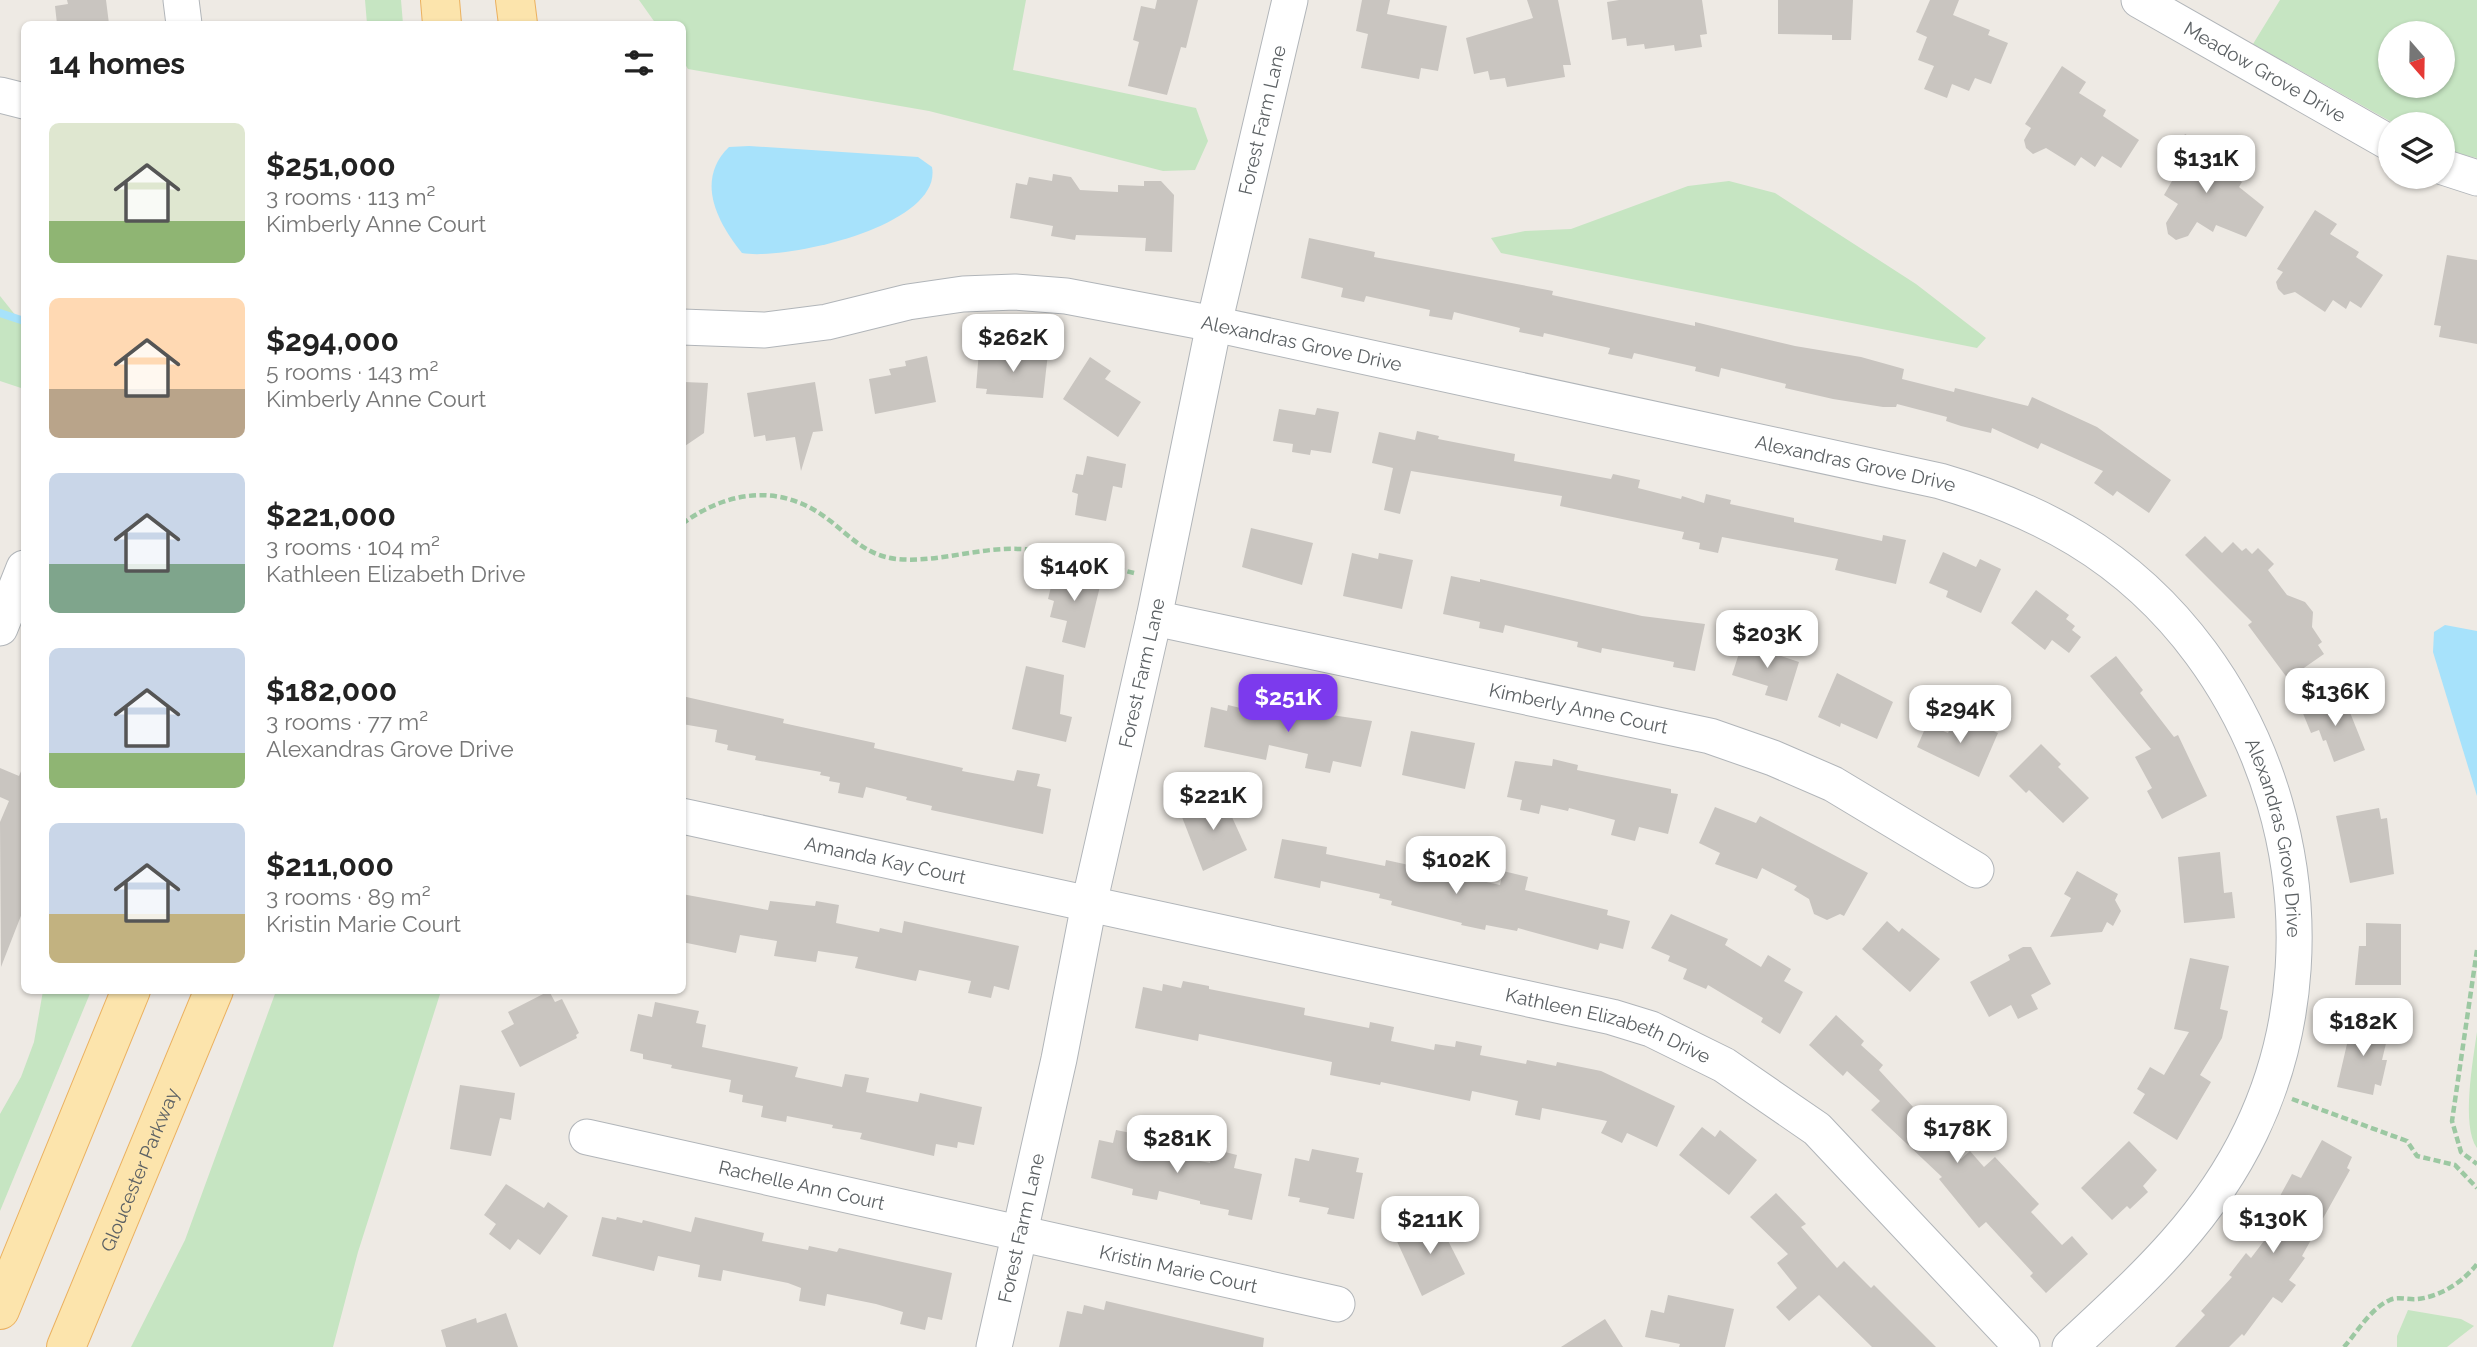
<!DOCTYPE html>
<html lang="en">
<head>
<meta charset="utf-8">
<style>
  :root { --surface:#fff; --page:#f6f6f6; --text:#222; --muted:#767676; --accent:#7c3aed }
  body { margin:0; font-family:Raleway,sans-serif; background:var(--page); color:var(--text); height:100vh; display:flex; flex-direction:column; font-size:26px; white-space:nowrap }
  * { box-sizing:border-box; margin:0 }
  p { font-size:23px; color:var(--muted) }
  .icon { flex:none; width:38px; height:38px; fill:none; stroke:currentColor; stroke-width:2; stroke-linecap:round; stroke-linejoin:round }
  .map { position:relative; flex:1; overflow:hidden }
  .drawer { position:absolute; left:21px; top:21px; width:665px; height:973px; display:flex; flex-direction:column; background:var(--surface); border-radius:10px; box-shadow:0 2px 5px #0004 }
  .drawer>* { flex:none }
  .needle { width:46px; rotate:160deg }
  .buttons { position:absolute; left:2378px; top:21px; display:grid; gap:14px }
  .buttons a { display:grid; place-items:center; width:77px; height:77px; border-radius:50%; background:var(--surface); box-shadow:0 2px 5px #0004; font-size:35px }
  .price { position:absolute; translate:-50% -60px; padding:0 16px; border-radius:14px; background:#fff; color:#222; font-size:23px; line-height:46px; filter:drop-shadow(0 2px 4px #0008) }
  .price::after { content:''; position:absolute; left:50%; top:42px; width:21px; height:16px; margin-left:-10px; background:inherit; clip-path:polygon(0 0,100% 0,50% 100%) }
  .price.current { background:var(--accent); color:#fff }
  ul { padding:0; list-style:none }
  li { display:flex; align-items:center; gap:21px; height:175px; padding:0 28px }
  li span { display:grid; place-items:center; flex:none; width:196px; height:140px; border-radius:10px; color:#555 }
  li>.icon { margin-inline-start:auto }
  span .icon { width:84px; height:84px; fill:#fffc; stroke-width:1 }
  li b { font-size:30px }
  h2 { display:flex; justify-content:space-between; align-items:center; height:84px; padding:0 28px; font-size:30px }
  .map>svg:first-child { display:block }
</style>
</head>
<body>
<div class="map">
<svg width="2477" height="1347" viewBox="0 0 2477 1347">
  <rect width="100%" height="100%" fill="#eeeae4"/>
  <!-- green -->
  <g fill="#c6e5c2" fill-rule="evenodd">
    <path d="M365,0H401L403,24H367Z"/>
    <path d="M639,0H1026L1013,70L1196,108L1208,141L1195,170L1163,171L929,111L688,69L683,61L682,24H656Z"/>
    <path d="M2280,0H2477V158L2443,150V124H2395L2253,44ZM2390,33H2443V86H2390Z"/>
    <path d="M1729,181L1775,193L1916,284L1986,338L1977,348L1501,253L1491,238L1525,231L1571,229L1688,186Z"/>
    <path d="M0,296L24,326V389L0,381Z"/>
    <path d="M43,991H91L0,1211V1114L21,1077L34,1042Z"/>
    <path d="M276,991H441L358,1252L333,1347H131L185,1240Z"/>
    <path d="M2477,1032V1148C2461,1126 2473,1060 2477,1032Z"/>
    <path d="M2408,1310L2461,1319L2474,1326L2447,1347H2397V1336Z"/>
  </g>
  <!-- water -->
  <g fill="#a7e2fb">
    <path d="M749,146L918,157L932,167C943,226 785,261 742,253C717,222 695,180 729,147Z"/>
    <path d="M2445,625L2477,631V796L2433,652L2434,632Z"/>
  </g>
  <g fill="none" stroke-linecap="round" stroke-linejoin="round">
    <!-- stream -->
    <path stroke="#a7e2fb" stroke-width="8" d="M0,313L24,321"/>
  </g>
  <!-- building -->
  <g fill="#c9c5c0">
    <path d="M67,0H106L109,24H57L55,6L68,4Z"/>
    <path d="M1157,0H1198L1186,48L1181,47L1167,95L1128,86L1139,42L1133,40L1141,6L1155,9Z"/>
    <path d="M1362,0H1390L1387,14L1447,26L1438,71L1421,68L1419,79L1361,68L1368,34L1356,31Z"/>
    <path d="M1527,0H1558L1571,65H1563L1565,77L1507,87L1505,78L1490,80L1488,71L1474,74L1466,38L1533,18Z"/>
    <path d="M1619,0H1702L1707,34L1700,35L1702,47L1675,51L1674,45L1645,49L1644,44L1627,46L1626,38L1612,40L1607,2Z"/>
    <path d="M1778,0H1853L1851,40H1832V35L1778,34Z"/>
    <path d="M1930,0H1959L1953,15L1990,30L1988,35L2008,43L1991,84L1975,78L1969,91L1952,84L1947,98L1924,89L1934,66L1918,60L1927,37L1916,32Z"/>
    <path d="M2062,66L2086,82L2079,93L2106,110L2103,116L2139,140L2121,168L2102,156L2095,167L2081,157L2075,166L2046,148L2033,154L2026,148L2024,140L2031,128L2025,124Z"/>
    <path d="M2185,134L2210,149L2204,160L2242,182L2239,187L2264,207L2246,237L2216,225L2213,232L2197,222L2188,236L2176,240L2168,234L2166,223L2178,204L2164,195L2176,174L2165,168Z"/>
    <path d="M1053,174L1071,177L1080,190L1118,192V185L1144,186V181H1161L1174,195L1172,252L1145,251L1146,238L1076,235L1075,240L1051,236L1053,226L1010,218L1016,183L1027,185L1029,177L1052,181Z"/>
    <path d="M2315,210L2337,224L2330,234L2359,252L2356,257L2383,275L2361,308L2350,301L2346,309L2333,300L2325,312L2295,292L2284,295L2278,289L2276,282L2283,272L2277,269Z"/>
    <path d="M1309,238L1375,252L1374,257L1553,291L1552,295L1695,326V322L1795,346L1861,357L1904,369L1902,379L1954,392L1955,388L2028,406L2032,397L2097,427L2171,480L2149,513L2117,491L2113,496L2094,483L2103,471L2041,443L2038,449L1992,428L1991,433L1961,426L1946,421L1947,417L1897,404L1896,407H1883L1833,399L1785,388L1786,384L1721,368L1719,377L1695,371L1696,367L1634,353L1632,359L1608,354L1610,348L1544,333L1543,337L1519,332L1520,328L1454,312L1452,320L1429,316L1430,310L1366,296L1364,302L1341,297L1343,288L1301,278Z"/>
    <path d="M2447,255L2477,260V344L2439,337L2441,326L2434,325Z"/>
    <path d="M979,351L1023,356L1024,351L1048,353L1043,398L986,394L987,389L976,388Z"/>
    <path d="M927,356L936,402L875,414L869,379L891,375L889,369L906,366L905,361Z"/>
    <path d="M1090,357L1111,371L1105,379L1141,402L1118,437L1063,399Z"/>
    <path d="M684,382L708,383L704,433L682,448Z"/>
    <path d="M815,382L823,431L813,432L801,471L795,437L766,441L765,435L754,437L747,393Z"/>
    <path d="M1317,408L1339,412L1331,453L1311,450L1310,455L1292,452L1293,444L1273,441L1279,409L1315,415Z"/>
    <path d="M1417,431L1439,436L1438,439L1515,454L1514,461L1611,479L1613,474L1640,480L1638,488L1681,499L1682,496L1704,503L1706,494L1731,500L1730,504L1794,518V522L1882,541L1883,535L1906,540L1896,584L1835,570L1838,559L1722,537L1718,553L1699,549L1700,543L1682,539L1684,532L1560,506L1562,496L1411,471L1400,514L1384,510L1393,468L1372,463L1379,432L1415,440Z"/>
    <path d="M1087,456L1126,464L1122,488L1113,486L1106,521L1075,515L1078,494L1072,492L1076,474L1083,475Z"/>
    <path d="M1251,528L1313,543L1302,585L1242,567Z"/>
    <path d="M2205,536L2222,553L2233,542L2242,551L2246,548L2252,554L2258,548L2274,564L2268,570L2287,595L2305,602L2313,612L2312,627L2322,642L2318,645L2324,654L2288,679L2248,625L2252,622L2185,555Z"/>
    <path d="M1943,552L1976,567L1980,559L2001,569L1981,613L1946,597L1948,591L1929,583Z"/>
    <path d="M1352,553L1378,559L1379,553L1413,560L1402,609L1343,596Z"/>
    <path d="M1056,567L1102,578L1085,648L1062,642L1067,621L1050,617L1054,601L1048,599Z"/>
    <path d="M1451,576L1480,582V579L1642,616L1705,624L1695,671L1673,667L1674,662L1602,648L1601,653L1577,647L1578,642L1505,625L1503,633L1479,628L1480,622L1443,614Z"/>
    <path d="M2036,590L2069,615L2066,619L2075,626L2072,630L2081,637L2069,653L2052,640L2045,650L2011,623Z"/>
    <path d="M1742,644L1762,650L1764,644L1783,650L1781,656L1799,662L1787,701L1765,695L1768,686L1732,675Z"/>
    <path d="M2116,656L2143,690L2140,693L2174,737L2178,735L2207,796L2162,819L2147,791L2152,788L2135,757L2151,749L2090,676Z"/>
    <path d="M1026,666L1064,675L1060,714L1072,717L1066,742L1012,729Z"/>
    <path d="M1837,673L1893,702L1877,739L1841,723L1840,727L1818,717Z"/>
    <path d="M2343,695L2365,750L2334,762L2326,740L2323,741L2319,730L2311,733L2302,711Z"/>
    <path d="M682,696L784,719L783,723L875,743L874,748L963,768L962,771L1014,781L1017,770L1040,774L1037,786L1051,789L1043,834L931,810L932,806L906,800L907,797L866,787L863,798L838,793L840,783L829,781L830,777L820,775L821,772L755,760L756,756L727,750L728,745L715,742L717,730L682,724Z"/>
    <path d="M1252,698L1317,716L1318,713L1372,721L1361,767L1333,761L1330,773L1305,768L1308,754L1269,745L1266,760L1204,747L1211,707L1227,711L1228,705L1249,710Z"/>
    <path d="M1955,718L1966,723L1968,719L1998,733L1979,777L1917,747L1927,724L1948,733Z"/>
    <path d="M1411,731L1475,743L1465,789L1402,775Z"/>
    <path d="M2041,744L2061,764L2058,767L2089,798L2063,823L2029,790L2026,793L2009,776Z"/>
    <path d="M1553,759L1578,765L1577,770L1671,789V793L1678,794L1668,834L1639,827L1635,841L1611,835L1615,820L1569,808L1568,811L1541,805L1539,814L1520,810L1522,800L1507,797L1515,761L1552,766Z"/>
    <path d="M24,764V908L1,967L0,822L9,801L0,797V768L19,776Z"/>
    <path d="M1221,793L1247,850L1203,871L1180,812Z"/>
    <path d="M1715,807L1756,823L1760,816L1868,873L1844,916L1840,914L1827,920L1814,914L1809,899L1794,890L1797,886L1762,868L1757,879L1715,864L1720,853L1699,843Z"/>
    <path d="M2379,808L2381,819L2387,818L2394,874L2350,883L2336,816Z"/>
    <path d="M1282,839L1327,847L1326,854L1385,866L1386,860L1500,885L1503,871L1528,877L1525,890L1608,910L1607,915L1630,921L1623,949L1600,943L1598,950L1518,928L1517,931L1486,925L1485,930L1461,925L1462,923L1391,905L1392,901L1379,898L1380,894L1321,881L1320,888L1274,878Z"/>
    <path d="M2220,852L2224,893L2232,892L2235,918L2184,923L2178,857Z"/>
    <path d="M2077,871L2118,894L2115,900L2121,911L2113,926L2107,922L2102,932L2050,937L2071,898L2064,894Z"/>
    <path d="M682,894L768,910L770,901L815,906L816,901L839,905L836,923L879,932L880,928L902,933L904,921L1019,946L1009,990L994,986L991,998L968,993L971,981L919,970L916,981L855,968L858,957L818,951L816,962L774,956L777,941L740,935L736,953L682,942Z"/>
    <path d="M1671,914L1728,939L1725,945L1761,967L1768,955L1791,969L1784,981L1803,992L1780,1034L1761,1022L1763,1018L1708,985L1706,989L1683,979L1687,969L1668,961L1670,956L1651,948Z"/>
    <path d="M1887,921L1899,932L1902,928L1940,959L1910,992L1862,949Z"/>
    <path d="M2366,923L2401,924V985H2355L2359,946H2366Z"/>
    <path d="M2023,947H2031L2051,984L2031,995L2038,1009L2018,1019L2011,1005L1989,1017L1970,982L2010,960L2008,955Z"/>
    <path d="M2190,958L2229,966L2220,1009L2228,1011L2222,1038L2200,1075L2211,1082L2177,1140L2133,1113L2145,1094L2137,1089L2150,1067L2164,1075L2189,1032L2174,1029Z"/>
    <path d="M1183,981L1209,986V989L1305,1008L1304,1015L1369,1028L1370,1022L1394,1027L1391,1041L1434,1050L1435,1044L1455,1047L1456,1041L1482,1046L1480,1055L1526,1064L1527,1060L1556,1066L1557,1062L1601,1071L1675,1106L1657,1147L1627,1133L1622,1143L1601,1133L1607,1121L1542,1108L1540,1120L1515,1115L1518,1101L1472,1091L1470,1101L1381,1082L1380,1085L1330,1075L1332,1062L1199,1034L1198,1041L1135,1028L1143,987L1162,991L1163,984L1181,988Z"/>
    <path d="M549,991L555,1002L562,999L579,1033L576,1035L577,1038L520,1067L501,1031L514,1024L508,1012Z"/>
    <path d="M655,1002L699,1011L696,1023L706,1025L702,1047L798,1067L795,1077L842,1087L845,1074L869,1078L866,1092L918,1102L920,1093L982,1107L974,1145L958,1142L957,1148L936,1144L934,1156L860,1139L862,1133L832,1128L833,1125L787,1116L786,1122L761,1117L763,1106L742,1102L743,1095L729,1092L731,1080L671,1068L672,1065L643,1059V1054L630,1051L638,1014L652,1017Z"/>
    <path d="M1836,1015L1864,1041L1861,1045L1883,1065L1879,1070L1961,1159L1970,1151L1984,1167L1995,1157L2039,1204L2031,1212L2062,1245L2072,1236L2088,1254L2046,1293L2030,1276L2033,1273L1986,1222L1979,1228L1939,1179L1942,1177L1871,1110L1880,1101L1847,1071L1843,1076L1809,1045Z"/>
    <path d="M2345,1021L2389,1031L2382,1060H2387L2381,1086L2375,1084L2373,1095L2337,1087L2347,1044L2341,1043Z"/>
    <path d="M460,1085L515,1093L511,1120L500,1118L491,1156L450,1149Z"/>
    <path d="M1702,1127L1715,1137L1720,1130L1757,1160L1729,1195L1679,1155Z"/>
    <path d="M1116,1130L1141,1135L1138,1148L1195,1160L1210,1163L1213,1149L1237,1155L1234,1168L1262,1174L1252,1220L1228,1215L1229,1210L1200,1204V1201L1159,1191L1157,1200L1132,1195L1133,1189L1091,1178L1099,1140L1113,1143Z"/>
    <path d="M2322,1140L2352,1157L2347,1168L2350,1170L2302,1256L2305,1258L2289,1280L2296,1285L2282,1303L2273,1297L2244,1336L2242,1334L2229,1347H2175L2205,1315L2201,1311L2232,1277L2229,1275L2246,1253L2251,1258L2293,1203L2280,1196L2292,1174L2301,1178Z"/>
    <path d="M2129,1141L2157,1170L2143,1186L2148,1192L2130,1209L2127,1206L2112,1220L2081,1188Z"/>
    <path d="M1312,1149L1359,1158L1356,1172L1363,1173L1354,1219L1327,1214L1329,1208L1299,1202L1300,1198L1288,1196L1295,1158L1309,1161Z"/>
    <path d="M506,1184L544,1208L548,1202L568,1216L540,1255L518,1239L510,1250L489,1234L496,1224L484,1215Z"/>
    <path d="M1776,1193L1806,1224L1801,1227L1837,1268L1844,1261L1871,1288L1874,1285L1936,1347H1872L1819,1295L1789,1321L1776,1307L1797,1288L1777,1263L1788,1254L1750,1217Z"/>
    <path d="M602,1217L616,1220L617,1217L642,1223L643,1220L691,1232L695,1217L764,1233L762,1241L808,1250L809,1246L837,1252L839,1248L952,1273L942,1320L928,1317L925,1330L900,1324L903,1312L876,1304L827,1294L825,1306L799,1301L801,1288L788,1283L723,1270L721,1281L698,1277L700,1265L658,1256L654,1271L592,1256Z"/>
    <path d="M1436,1217L1465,1274L1422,1296L1395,1237Z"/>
    <path d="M1668,1295L1734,1309L1725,1347H1679L1680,1344L1645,1337L1651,1310L1664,1313Z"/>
    <path d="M1106,1301L1264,1338L1263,1347H1059L1067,1311L1082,1314L1084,1305L1104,1310Z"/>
    <path d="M506,1313L518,1347H446L441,1330L476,1318L477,1323Z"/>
    <path d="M1605,1319L1623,1347H1561Z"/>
  </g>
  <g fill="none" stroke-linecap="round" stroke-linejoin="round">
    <!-- minor casing -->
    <g stroke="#b1b5b9" stroke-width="37">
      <g id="minor">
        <path d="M181,0L184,24"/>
        <path id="s1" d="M2139,0L2390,143"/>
        <path d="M0,95L24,101"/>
        <path d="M2443,167L2477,178"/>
        <path id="s2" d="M682,327L765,330L827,322L908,302L963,294L1015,292L1066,296L1214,324L1940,481C1988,495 2034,513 2077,539C2273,658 2350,925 2251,1131C2208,1221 2142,1280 2070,1347"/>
        <path id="s3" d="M1154,618L1710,736L1773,758L1833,784L1976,870"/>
        <path d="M0,628L24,568"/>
        <path id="s4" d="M682,816L1612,1017L1651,1029L1724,1065L1817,1129L2022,1347"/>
        <path id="s5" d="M587,1137L1337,1304"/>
        <path id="s6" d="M994,1347L1059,1059L1089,904L1154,618L1214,324L1290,0"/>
      </g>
    </g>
    <!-- major casing -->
    <g stroke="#ebb160" stroke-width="40">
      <g id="major">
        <path d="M440,0L442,24"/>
        <path d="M515,0L518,24"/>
        <path d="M0,1310L131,990"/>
        <path id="s7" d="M66,1347L214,990"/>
      </g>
    </g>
    <!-- path -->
    <g stroke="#9cc8a2" stroke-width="4.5" stroke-dasharray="7 3.5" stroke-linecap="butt">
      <path d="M682,524C728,490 782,483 829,520C851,537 867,556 897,559C938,563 978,547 1019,549C1057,550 1097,564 1134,573"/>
      <path d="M2477,950L2452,1121L2461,1152L2477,1164"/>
      <path d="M2292,1099L2407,1141L2417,1156L2455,1165L2477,1188"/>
      <path d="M2344,1347C2357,1332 2371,1308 2390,1300C2398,1296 2408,1300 2417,1299C2440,1297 2463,1282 2477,1264"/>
    </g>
    <!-- minor -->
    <use href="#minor" stroke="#fff" stroke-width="35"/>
    <!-- major -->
    <use href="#major" stroke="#fce4ac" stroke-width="38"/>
  </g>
  <g text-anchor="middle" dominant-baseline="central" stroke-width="7" stroke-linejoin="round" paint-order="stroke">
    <!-- street labels -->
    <g font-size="19" fill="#5c6164" stroke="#fff">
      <text stroke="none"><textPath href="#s1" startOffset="145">Meadow Grove Drive</textPath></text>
      <text stroke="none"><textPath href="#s6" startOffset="1256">Forest Farm Lane</textPath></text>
      <text stroke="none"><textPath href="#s2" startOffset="628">Alexandras Grove Drive</textPath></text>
      <text stroke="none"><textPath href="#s2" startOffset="1195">Alexandras Grove Drive</textPath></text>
      <text stroke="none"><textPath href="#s6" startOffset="690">Forest Farm Lane</textPath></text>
      <text stroke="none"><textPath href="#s3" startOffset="434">Kimberly Anne Court</textPath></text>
      <text stroke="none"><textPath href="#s2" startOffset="1802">Alexandras Grove Drive</textPath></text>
      <text stroke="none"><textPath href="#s4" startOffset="208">Amanda Kay Court</textPath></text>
      <text stroke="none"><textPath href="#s4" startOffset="950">Kathleen Elizabeth Drive</textPath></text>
      <text stroke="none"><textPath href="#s7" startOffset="192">Gloucester Parkway</textPath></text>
      <text stroke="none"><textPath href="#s5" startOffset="220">Rachelle Ann Court</textPath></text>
      <text stroke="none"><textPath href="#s6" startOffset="122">Forest Farm Lane</textPath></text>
      <text stroke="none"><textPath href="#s5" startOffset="606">Kristin Marie Court</textPath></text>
    </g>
  </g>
</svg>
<div class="buttons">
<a><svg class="needle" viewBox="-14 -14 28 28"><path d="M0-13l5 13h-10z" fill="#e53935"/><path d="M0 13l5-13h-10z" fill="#767676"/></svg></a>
<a><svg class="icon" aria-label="layers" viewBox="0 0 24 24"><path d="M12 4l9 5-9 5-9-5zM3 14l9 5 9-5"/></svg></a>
</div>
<b class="price" style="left:2206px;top:195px">$131K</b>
<b class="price" style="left:1013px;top:374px">$262K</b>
<b class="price" style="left:1074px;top:603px">$140K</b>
<b class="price" style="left:1767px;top:670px">$203K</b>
<b class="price" style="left:2335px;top:728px">$136K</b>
<b class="price current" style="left:1288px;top:734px">$251K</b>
<b class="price" style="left:1960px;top:745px">$294K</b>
<b class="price" style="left:1213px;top:832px">$221K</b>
<b class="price" style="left:1456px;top:896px">$102K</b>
<b class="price" style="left:2363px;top:1058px">$182K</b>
<b class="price" style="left:1957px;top:1165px">$178K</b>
<b class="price" style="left:1177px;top:1175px">$281K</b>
<b class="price" style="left:2273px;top:1255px">$130K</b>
<b class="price" style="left:1430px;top:1256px">$211K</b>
<section class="drawer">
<h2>14 homes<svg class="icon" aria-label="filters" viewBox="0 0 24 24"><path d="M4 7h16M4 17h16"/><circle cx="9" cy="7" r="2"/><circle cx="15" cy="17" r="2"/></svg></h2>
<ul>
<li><span style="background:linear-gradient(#dfe7d0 70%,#8fb573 0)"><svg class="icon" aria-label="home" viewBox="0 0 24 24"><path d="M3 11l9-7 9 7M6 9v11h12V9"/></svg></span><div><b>$251,000</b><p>3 rooms · 113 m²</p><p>Kimberly Anne Court</p></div></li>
<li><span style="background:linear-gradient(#ffd9b3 65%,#b9a48a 0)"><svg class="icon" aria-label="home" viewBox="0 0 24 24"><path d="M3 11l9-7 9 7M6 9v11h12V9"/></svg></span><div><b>$294,000</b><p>5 rooms · 143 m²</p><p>Kimberly Anne Court</p></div></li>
<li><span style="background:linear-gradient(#c9d6e8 65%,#7fa58c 0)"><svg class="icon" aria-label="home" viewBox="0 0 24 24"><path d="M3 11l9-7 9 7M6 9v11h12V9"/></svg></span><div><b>$221,000</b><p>3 rooms · 104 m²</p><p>Kathleen Elizabeth Drive</p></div></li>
<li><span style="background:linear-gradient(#c9d6e8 75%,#8fb573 0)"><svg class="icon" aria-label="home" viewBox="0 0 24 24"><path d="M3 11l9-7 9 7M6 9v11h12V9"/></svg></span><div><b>$182,000</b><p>3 rooms · 77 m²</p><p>Alexandras Grove Drive</p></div></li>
<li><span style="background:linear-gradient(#c9d6e8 65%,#c2b280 0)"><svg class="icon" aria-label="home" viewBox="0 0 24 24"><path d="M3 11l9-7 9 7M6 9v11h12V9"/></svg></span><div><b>$211,000</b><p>3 rooms · 89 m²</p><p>Kristin Marie Court</p></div></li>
</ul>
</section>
</div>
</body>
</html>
